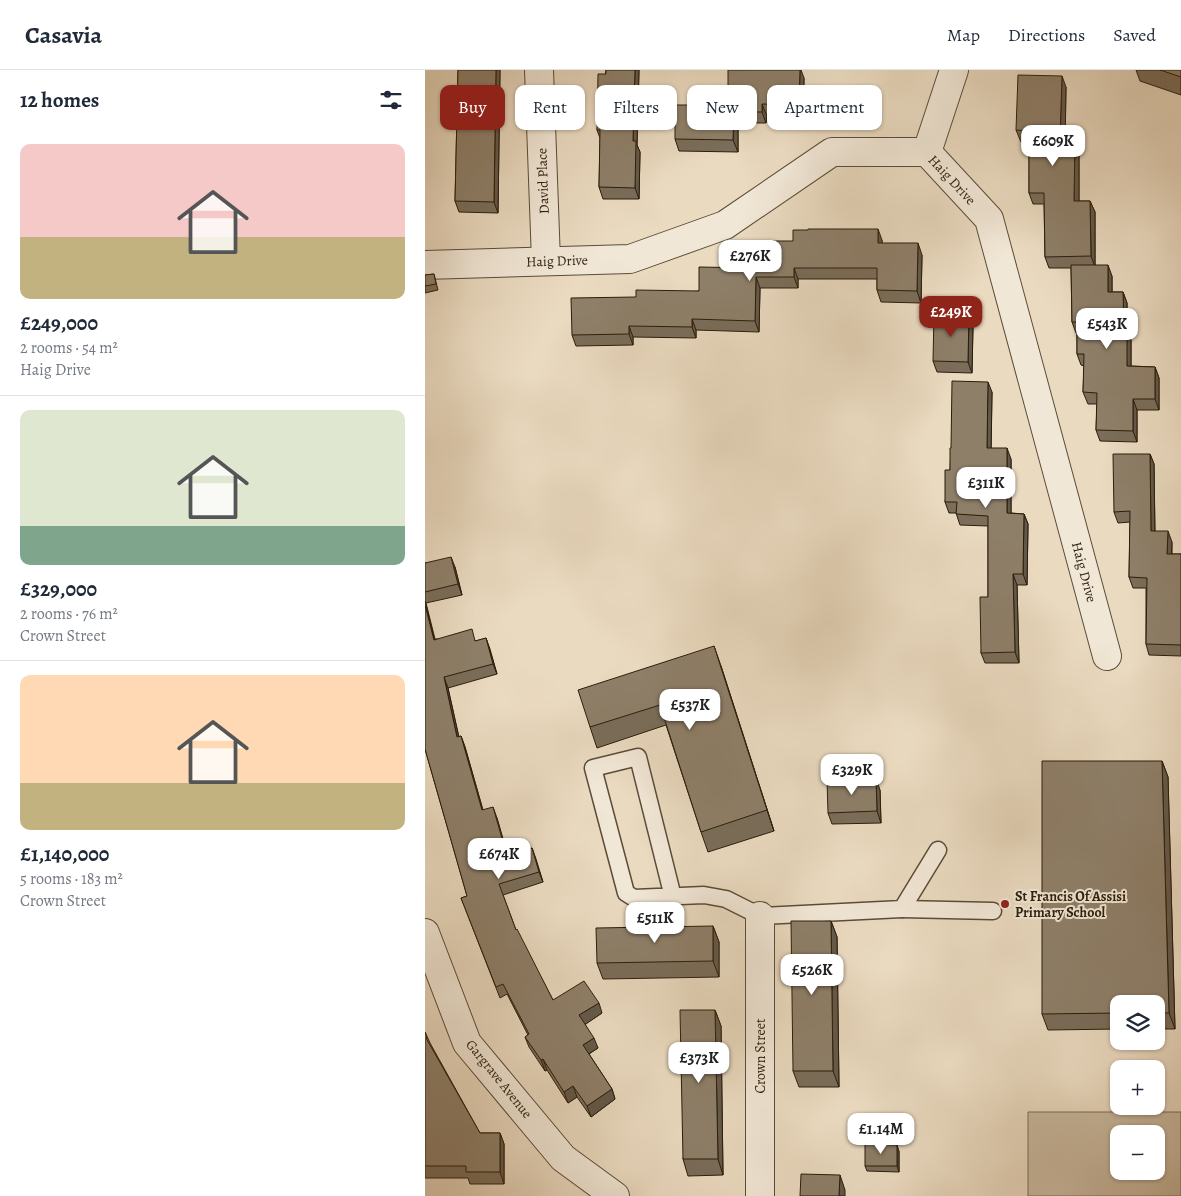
<!DOCTYPE html>
<html lang="en">
<head>
<meta charset="utf-8">
<style>
  :root { --surface:#fff; --page:#f6f6f7; --text:#1f2937; --muted:#747a83; --line:#e0e1e3; --accent:#8f2418 }
  body { margin:0; font-family:Alegreya,serif; background:var(--page); color:var(--text); height:100vh; display:flex; flex-direction:column; font-size:19px; white-space:nowrap }
  * { box-sizing:border-box; margin:0 }
  p { font-size:16px; color:var(--muted) }
  .icon { flex:none; width:28px; height:28px; fill:none; stroke:currentColor; stroke-width:2; stroke-linecap:round; stroke-linejoin:round }
  .map { position:relative; flex:1; overflow:hidden }
  .details { display:flex; flex-direction:column; background:var(--surface); width:425px }
  .details>* { flex:none }
  .banner { position:absolute; left:15px; top:15px; width:475px; height:45px; display:flex; gap:10px }
  .fabs { position:absolute; left:685px; top:925px; display:grid; gap:10px }
  .fabs a { display:grid; place-items:center; width:55px; height:55px; border-radius:10px; background:var(--surface); box-shadow:0 1px 4px #0004; font-size:25px }
  .price { position:absolute; translate:-50% -42px; padding:0 11px; border-radius:10px; background:#fff; color:#222; font-size:16px; line-height:32px; filter:drop-shadow(0 1px 2px #0008) }
  .price::after { content:''; position:absolute; left:50%; top:30px; width:15px; height:11px; margin-left:-8px; background:inherit; clip-path:polygon(0 0,100% 0,50% 100%) }
  .price.current { background:var(--accent); color:#fff }
  ul { padding:0; list-style:none }
  li { display:grid; align-content:center; gap:10px; height:265px; padding:0 20px }
  li+li { border-top:1px solid var(--line) }
  li span { display:grid; place-items:center; height:155px; border-radius:10px; color:#555 }
  li>.icon { margin-inline-start:auto }
  span .icon { width:90px; height:90px; fill:#fffc; stroke-width:1 }
  li b { font-size:21px }
  h2 { display:flex; justify-content:space-between; align-items:center; height:60px; padding:0 20px; font-size:21px }
  .pill { padding:0 18px; border-radius:10px; background:var(--surface); box-shadow:0 1px 4px #0004; font-size:18px; line-height:45px }
  .pill.current { background:var(--accent); color:#fff }
  header { display:flex; align-items:center; gap:30px; box-sizing:border-box; height:70px; padding:0 25px; background:var(--surface); border-bottom:1px solid var(--line) }
  header strong { font-size:24px }
  nav { display:flex; gap:28px; margin-inline-start:auto; font-size:18px }
  main { display:flex; flex:1; min-height:0 }
  .map>svg:first-child { display:block }
</style>
</head>
<body>
<header>
<strong>Casavia</strong>
<nav><a>Map</a><a>Directions</a><a>Saved</a></nav>
</header>
<main>
<section class="details">
<h2>12 homes<svg class="icon" aria-label="filters" viewBox="0 0 24 24"><path d="M4 7h16M4 17h16"/><circle cx="9" cy="7" r="2"/><circle cx="15" cy="17" r="2"/></svg></h2>
<ul>
<li><span style="background:linear-gradient(#f6c9c9 60%,#c2b280 0)"><svg class="icon" aria-label="home" viewBox="0 0 24 24"><path d="M3 11l9-7 9 7M6 9v11h12V9"/></svg></span><div><b>£249,000</b><p>2 rooms · 54 m²</p><p>Haig Drive</p></div></li>
<li><span style="background:linear-gradient(#dfe7d0 75%,#7fa58c 0)"><svg class="icon" aria-label="home" viewBox="0 0 24 24"><path d="M3 11l9-7 9 7M6 9v11h12V9"/></svg></span><div><b>£329,000</b><p>2 rooms · 76 m²</p><p>Crown Street</p></div></li>
<li><span style="background:linear-gradient(#ffd9b3 70%,#c2b280 0)"><svg class="icon" aria-label="home" viewBox="0 0 24 24"><path d="M3 11l9-7 9 7M6 9v11h12V9"/></svg></span><div><b>£1,140,000</b><p>5 rooms · 183 m²</p><p>Crown Street</p></div></li>
</ul>
</section>
<div class="map">
<svg width="756" height="1126" viewBox="0 0 756 1126">
  <rect width="100%" height="100%" fill="#eadac0"/>
  <filter id="stains"><feTurbulence type="fractalNoise" baseFrequency=".004" numOctaves="4"/><feColorMatrix values="0 0 0 0 .2 0 0 0 0 .09 0 0 0 0 .02 0 0 0 .5 -.17"/></filter>
  <radialGradient id="worn" r=".72"><stop offset=".6" stop-color="#630" stop-opacity="0"/><stop offset="1" stop-color="#630" stop-opacity=".3"/></radialGradient>
  <!-- green -->
  <path fill="#cabaa1" stroke="#7a6c56" fill-rule="evenodd" d="M603,1042H756V1126H603ZM694,1064H731V1101H694Z"/>
  <g fill="none" stroke-linecap="round" stroke-linejoin="round">
    <!-- lane casing -->
    <g stroke="#5b4c38" stroke-width="19">
      <g id="lane">
        <path d="M248,827L213,687L168,698L201,823L209,828L279,825L301,829L335,846L477,839L513,780"/>
        <path d="M477,839L568,841"/>
      </g>
    </g>
    <!-- street casing -->
    <g stroke="#5b4c38" stroke-width="30">
      <g id="street">
        <path d="M114,0L121,191"/>
        <path d="M502,82L529,0"/>
        <path d="M0,195L205,189L300,155L407,82H502L564,149L682,586"/>
        <path d="M0,863L42,973L138,1088L190,1126"/>
        <path d="M335,1126V846"/>
      </g>
    </g>
    <!-- lane -->
    <use href="#lane" stroke="#f1e7d6" stroke-width="16"/>
    <!-- street -->
    <use href="#street" stroke="#f1e7d6" stroke-width="28"/>
  </g>
  <!-- wall -->
  <g fill="#7a6d5a" stroke="#2b1d0b">
    <path d="M33,0H75L73,143L34,142L30,131Z"/>
    <path d="M181,0H214L212,75L215,82L214,129H178L174,117L175,68L172,60Z"/>
    <path d="M711,0H756V25L715,11Z"/>
    <path d="M379,8L378,47L342,46L341,53H313V82L254,81L250,69L303,19Z"/>
    <path d="M641,17L640,69H650L654,80V131H665L670,142V195L687,206V222H698L702,233V259L706,270V296L730,297L734,308V340H712V372L675,371L671,360L672,334H663L658,322L659,296L656,295L652,284V263H651L647,252L646,198H624L620,187L619,134H608L604,123V72H596L591,60Z"/>
    <path d="M457,170V173L497,185L496,233L456,232L452,220V209H373V218H335L334,262L271,260V268L208,267V275L151,276L147,265L211,227L274,221L329,198Z"/>
    <path d="M9,204L13,220L0,223V205Z"/>
    <path d="M548,256L547,303L512,302L508,291Z"/>
    <path d="M567,322L566,378L586,389V443L599,444L603,454L602,515H592L594,593H560L556,583L563,527V456L535,455L531,443H524L520,432L525,400L526,378Z"/>
    <path d="M725,384L729,394L730,461L747,472V484H756V586L724,585L721,574V518H708L704,507L705,452L693,453L689,442Z"/>
    <path d="M0,493L30,497L37,525L1,533L10,569L51,571L61,568L72,604L23,618L34,667L36,666L40,677L58,740L72,748L82,785L107,778L118,812L78,825L91,860L128,930L177,943L160,954L173,978L164,984L187,1019L190,1029L166,1047L152,1027L143,1033L122,1000L120,1001L104,977L100,967L103,965L82,924L75,928L36,828L42,826L0,679Z"/>
    <path d="M296,596L349,761L283,782L276,762L241,655L172,678L165,657Z"/>
    <path d="M737,691L743,707L750,959H731V934H694V959L623,960L617,944Z"/>
    <path d="M455,720L456,753L407,754L403,743Z"/>
    <path d="M406,851L412,867L414,1017H374L368,1001Z"/>
    <path d="M288,856L294,872V907L178,909L172,893Z"/>
    <path d="M290,940L296,956L298,1105L263,1106L258,1089Z"/>
    <path d="M0,962L5,973L55,1063H75L79,1074V1114H45L43,1108H0Z"/>
    <path d="M474,1081V1102L442,1101L440,1096Z"/>
  </g>
  <!-- shaded-wall -->
  <g fill="#63594a" stroke="#2b1d0b">
    <path d="M71,0H75L73,143L69,132Z"/>
    <path d="M210,0H214L212,75L215,82L214,129L210,118L208,71Z"/>
    <path d="M375,0H376L379,8L378,47L374,35Z"/>
    <path d="M637,6L641,17L640,80L635,69Z"/>
    <path d="M337,34L342,46L341,53L337,42Z"/>
    <path d="M309,42L313,53V82L308,70Z"/>
    <path d="M650,69L654,80V142L649,131Z"/>
    <path d="M665,131L670,142V197L666,186Z"/>
    <path d="M453,159L457,170V184L453,173Z"/>
    <path d="M493,173L497,185L496,233L492,221Z"/>
    <path d="M683,195L687,206V233L683,222Z"/>
    <path d="M369,198L373,209V218L369,207Z"/>
    <path d="M331,207L335,218L334,262L330,251Z"/>
    <path d="M698,222L702,233V259L706,270V307L702,296L699,259Z"/>
    <path d="M544,245L548,256L547,303L543,292Z"/>
    <path d="M267,249L271,260V268L267,257Z"/>
    <path d="M204,256L208,267V275L204,264Z"/>
    <path d="M730,297L734,308V340L730,329Z"/>
    <path d="M563,312L567,322L566,389L562,378Z"/>
    <path d="M708,329L712,340V372L708,361Z"/>
    <path d="M582,378L586,389V454L582,443Z"/>
    <path d="M725,384L729,394L730,472L726,461Z"/>
    <path d="M599,444L603,454L602,515L598,504Z"/>
    <path d="M743,461L747,472L746,495L742,484Z"/>
    <path d="M26,487L30,497L37,525L33,514Z"/>
    <path d="M588,504L592,515L594,593L590,582Z"/>
    <path d="M0,531L12,580L9,570L0,535Z"/>
    <path d="M61,568L65,579L72,604L68,594Z"/>
    <path d="M289,576L296,596L349,761L342,740Z"/>
    <path d="M19,607L23,618L36,678L32,667Z"/>
    <path d="M36,666L40,677L61,751L57,740Z"/>
    <path d="M737,691L743,707L750,959L744,943Z"/>
    <path d="M451,708L455,720L456,753L452,741Z"/>
    <path d="M68,737L72,748L86,796L82,786Z"/>
    <path d="M107,778L111,789L118,812L114,802Z"/>
    <path d="M406,851L412,867L414,1017L408,1001Z"/>
    <path d="M288,856L294,872V907L288,891Z"/>
    <path d="M174,933L177,943L158,956L154,945Z"/>
    <path d="M290,940L296,956L298,1105L293,1089Z"/>
    <path d="M169,968L173,978L162,985L158,975Z"/>
    <path d="M118,989L122,1000L120,1001L116,990Z"/>
    <path d="M148,1016L152,1027L143,1033L139,1022Z"/>
    <path d="M187,1019L190,1029L166,1047L162,1036Z"/>
    <path d="M75,1063L79,1074V1114L75,1102Z"/>
    <path d="M472,1075L474,1081V1102L472,1096Z"/>
    <path d="M415,1105L420,1120V1126H414Z"/>
  </g>
  <!-- building -->
  <g fill="#8e7f69" stroke="#2b1d0b">
    <path d="M33,0H71L69,132L30,131Z"/>
    <path d="M181,0H210L208,71H211L210,118L174,117L175,60H172L173,4H181Z"/>
    <path d="M303,0H375L374,35L337,34V42H309L308,70L250,69V35H284V18L303,19Z"/>
    <path d="M735,0H756V7Z"/>
    <path d="M593,5L637,6L635,69H650L649,131H665L666,186L620,187L619,123H604V61L591,60Z"/>
    <path d="M383,159H453V173H493L492,221L452,220V198H369V207H331L330,251L267,249V257L204,256V264L147,265L146,228L211,227V220L274,221V197L329,198V171H368V160H383Z"/>
    <path d="M646,195H683V222H698L699,259H702V296L730,297V329H708V361L671,360L672,323L658,322L659,284H652V252H647Z"/>
    <path d="M9,204L11,214L0,216V205Z"/>
    <path d="M509,244L544,245L543,292L508,291Z"/>
    <path d="M527,311L563,312L562,378H582V443L599,444L598,504H588L590,582L556,583L555,527H563V446L531,444L532,432H520V400H525V378H526Z"/>
    <path d="M688,384H725L726,461H743L742,484H756V575L721,574L722,508L704,507L705,441L689,442Z"/>
    <path d="M26,487L33,514L0,522V493Z"/>
    <path d="M0,535L9,570L47,559L50,571L61,568L68,594L19,607L32,667L36,666L57,740L68,737L82,786L107,778L114,802L74,814L91,860L92,859L128,930L159,911L174,933L154,945L169,968L158,975L187,1019L162,1036L148,1016L139,1022L118,989L116,990L100,967L104,964L78,914L71,917L36,828L42,826L0,679Z"/>
    <path d="M289,576L342,740L276,762L235,635L165,657L153,620Z"/>
    <path d="M617,691H737L744,943H731V934H694V943L617,944Z"/>
    <path d="M451,708L452,741L403,743L402,710Z"/>
    <path d="M366,851H406L408,1001H368Z"/>
    <path d="M288,856V891L172,893L171,858Z"/>
    <path d="M255,940H290L293,1089H258Z"/>
    <path d="M0,962L2,967L1,968L55,1063H75V1102H41V1096H0Z"/>
    <path d="M440,1074L472,1075V1096H440Z"/>
    <path d="M376,1104L415,1105L414,1126H375Z"/>
  </g>
  <!-- markers -->
  <circle fill="#8f2418" stroke="#f1e7d6" stroke-width="2" cx="580" cy="834" r="5"/>
  <g text-anchor="middle" dominant-baseline="central" stroke-width="4" stroke-linejoin="round" paint-order="stroke">
    <!-- street labels -->
    <g font-size="14" fill="#2b1d0b" stroke="#f1e7d6">
      <text transform="translate(527 110) rotate(47)">Haig Drive</text>
      <text transform="translate(118 111) rotate(-92)">David Place</text>
      <text transform="translate(132 191) rotate(-2)">Haig Drive</text>
      <text transform="translate(659 502) rotate(75)">Haig Drive</text>
      <text transform="translate(335 986) rotate(-90)">Crown Street</text>
      <text transform="translate(74 1009) rotate(51)">Gargrave Avenue</text>
    </g>
    <!-- poi labels -->
    <g font-size="14" font-weight="bold" fill="#2b1d0b" stroke="#f1e7d6" text-anchor="start">
      <text x="590" y="826">St Francis Of Assisi<tspan x="590" dy="16">Primary School</tspan></text>
    </g>
  </g>
  <rect width="100%" height="100%" filter="url(#stains)"/>
  <rect width="100%" height="100%" fill="url(#worn)"/>
</svg>
<div class="fabs">
<a><svg class="icon" aria-label="layers" viewBox="0 0 24 24"><path d="M12 4l9 5-9 5-9-5zM3 14l9 5 9-5"/></svg></a>
<a>+</a>
<a>−</a>
</div>
<b class="price" style="left:628px;top:97px">£609K</b>
<b class="price" style="left:325px;top:212px">£276K</b>
<b class="price current" style="left:526px;top:268px">£249K</b>
<b class="price" style="left:682px;top:280px">£543K</b>
<b class="price" style="left:561px;top:439px">£311K</b>
<b class="price" style="left:265px;top:661px">£537K</b>
<b class="price" style="left:427px;top:726px">£329K</b>
<b class="price" style="left:74px;top:810px">£674K</b>
<b class="price" style="left:230px;top:874px">£511K</b>
<b class="price" style="left:387px;top:926px">£526K</b>
<b class="price" style="left:274px;top:1014px">£373K</b>
<b class="price" style="left:456px;top:1085px">£1.14M</b>
<div class="banner">
<a class="pill current">Buy</a>
<a class="pill">Rent</a>
<a class="pill">Filters</a>
<a class="pill">New</a>
<a class="pill">Apartment</a>
</div>
</div>
</main>
</body>
</html>
